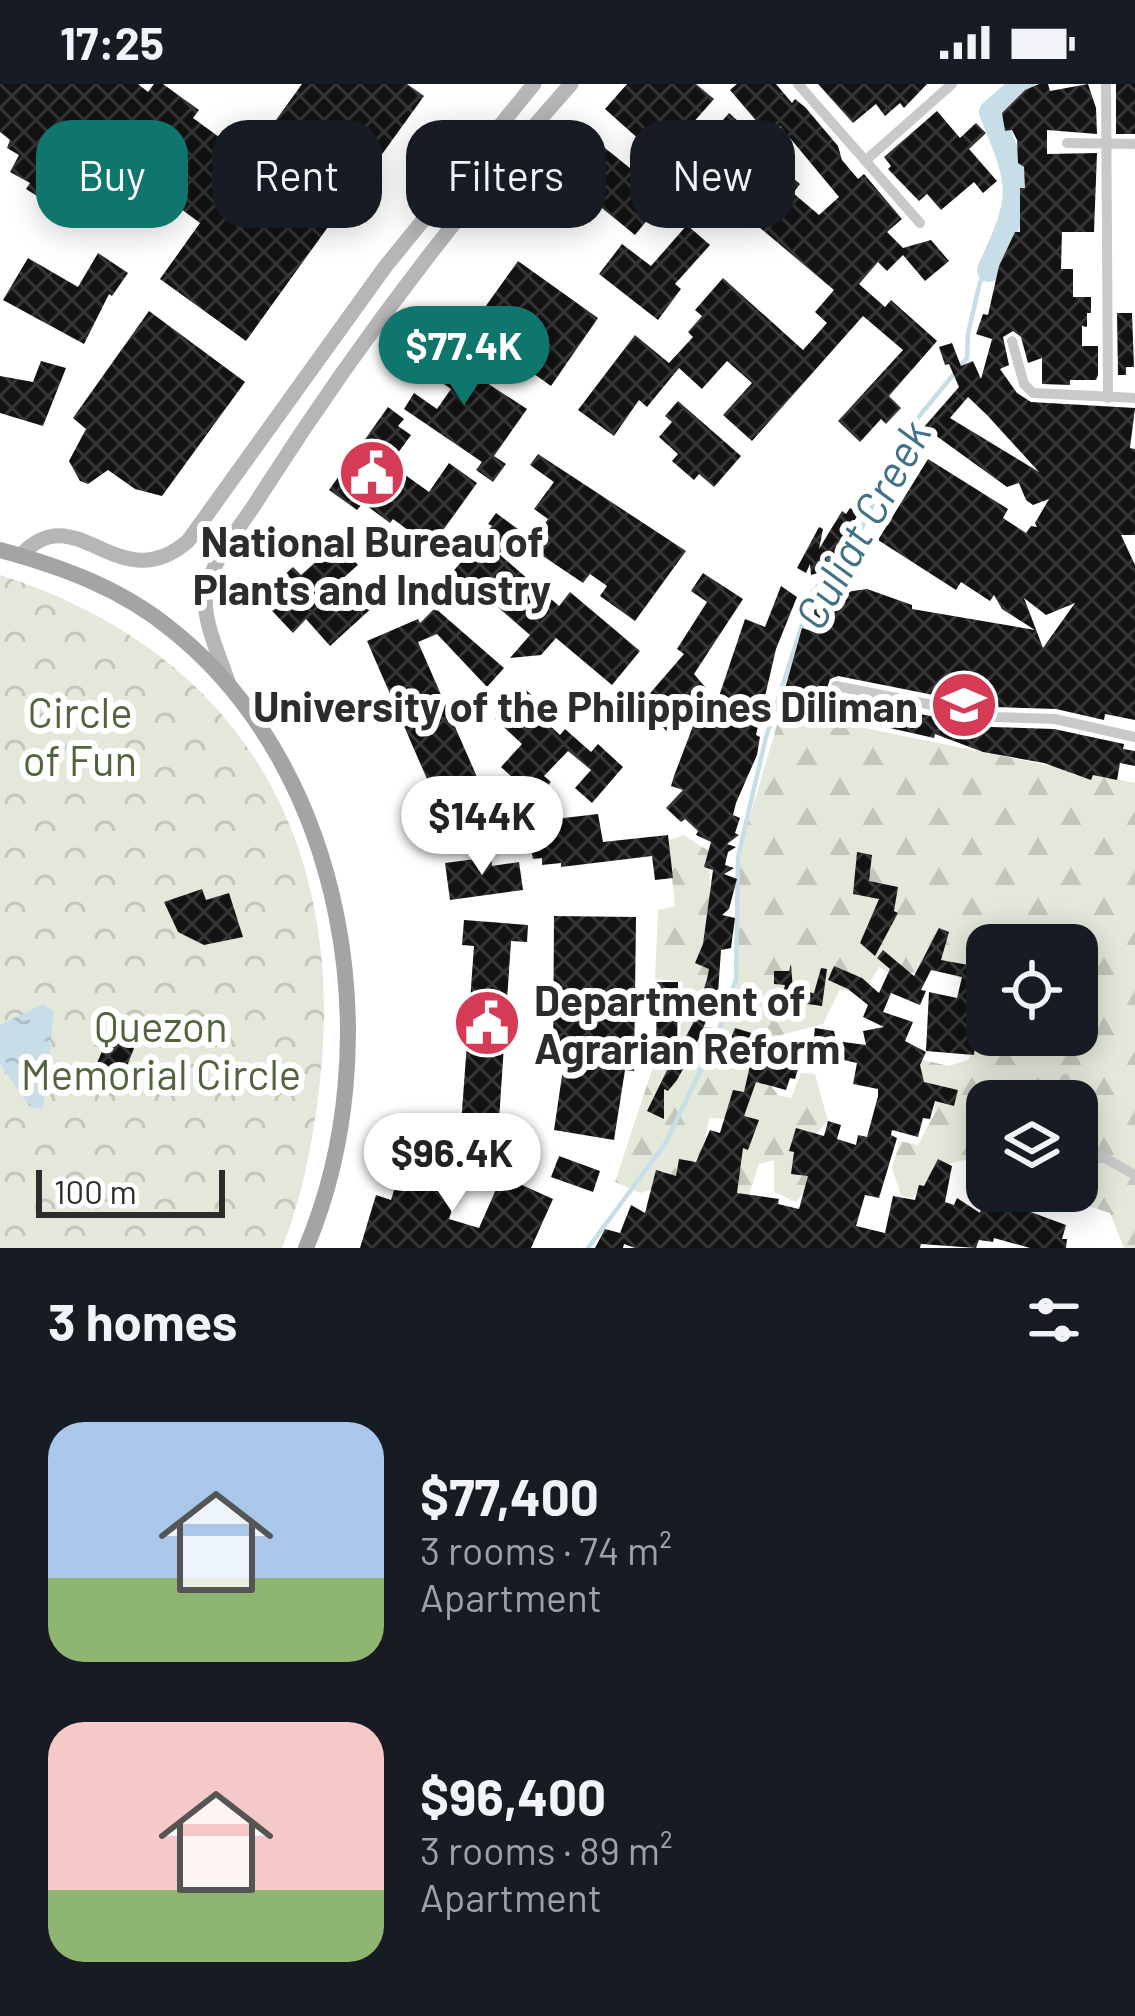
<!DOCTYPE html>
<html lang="en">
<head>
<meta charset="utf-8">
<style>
  :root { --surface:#171b24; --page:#242831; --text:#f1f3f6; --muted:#9ea1a6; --accent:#0f766e }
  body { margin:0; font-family:Barlow,sans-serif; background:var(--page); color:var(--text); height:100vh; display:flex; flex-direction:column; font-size:45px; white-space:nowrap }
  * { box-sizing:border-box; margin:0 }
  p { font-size:39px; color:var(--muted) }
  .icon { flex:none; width:66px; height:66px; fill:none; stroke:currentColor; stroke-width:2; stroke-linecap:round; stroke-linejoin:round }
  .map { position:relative; height:1164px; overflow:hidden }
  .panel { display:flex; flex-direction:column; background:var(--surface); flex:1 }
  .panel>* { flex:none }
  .guide { position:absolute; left:36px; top:36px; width:1065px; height:108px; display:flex; gap:24px }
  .fabs { position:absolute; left:966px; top:840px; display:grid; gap:24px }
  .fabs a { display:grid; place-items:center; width:132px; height:132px; border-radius:24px; background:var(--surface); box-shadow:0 6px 30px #0003; font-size:60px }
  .scale { position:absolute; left:36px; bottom:30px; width:189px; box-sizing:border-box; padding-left:12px; border:6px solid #2c2c2c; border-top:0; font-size:33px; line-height:42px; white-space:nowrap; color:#2c2c2c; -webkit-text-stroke:9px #fff; paint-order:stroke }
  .price { position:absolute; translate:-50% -102px; padding:0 27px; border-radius:42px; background:#fff; color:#222; font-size:39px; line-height:78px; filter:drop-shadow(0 3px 6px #0008) }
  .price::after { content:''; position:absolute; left:50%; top:72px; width:36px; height:27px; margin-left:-18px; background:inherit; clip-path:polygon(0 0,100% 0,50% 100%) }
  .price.current { background:var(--accent); color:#fff }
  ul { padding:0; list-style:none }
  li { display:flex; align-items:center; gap:36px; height:300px; padding:0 48px }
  li span { display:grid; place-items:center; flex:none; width:336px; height:240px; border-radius:36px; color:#555 }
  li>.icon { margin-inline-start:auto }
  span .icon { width:144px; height:144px; fill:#fffc; stroke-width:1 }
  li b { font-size:51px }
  h2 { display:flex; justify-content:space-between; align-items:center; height:144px; padding:0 48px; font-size:51px }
  .tag { padding:0 42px; border-radius:36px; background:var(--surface); box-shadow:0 6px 30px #0003; font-size:42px; line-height:108px }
  .tag.current { background:var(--accent); color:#fff }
  .status { display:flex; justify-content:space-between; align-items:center; height:84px; padding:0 60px; background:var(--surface); direction:ltr }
  .status svg { height:33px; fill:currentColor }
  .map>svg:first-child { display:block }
</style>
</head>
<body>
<div class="status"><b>17:25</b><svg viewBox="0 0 49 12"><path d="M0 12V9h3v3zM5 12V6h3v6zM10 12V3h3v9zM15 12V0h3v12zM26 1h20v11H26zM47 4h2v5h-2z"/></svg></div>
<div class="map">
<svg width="1135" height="1164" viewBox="0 0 1135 1164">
  <defs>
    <pattern id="forest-firs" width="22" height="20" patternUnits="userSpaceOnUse" patternTransform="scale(3)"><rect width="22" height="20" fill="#e3e8da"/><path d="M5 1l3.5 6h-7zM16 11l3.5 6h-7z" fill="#c3c7bb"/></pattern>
    <pattern id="park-crowns" width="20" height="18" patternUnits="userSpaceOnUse" patternTransform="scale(3)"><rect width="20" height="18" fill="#e3e8da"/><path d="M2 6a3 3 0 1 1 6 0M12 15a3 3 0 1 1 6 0" fill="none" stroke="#c3c7bb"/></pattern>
    <pattern id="water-ripples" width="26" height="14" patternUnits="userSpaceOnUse" patternTransform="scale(3)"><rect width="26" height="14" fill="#c7dde7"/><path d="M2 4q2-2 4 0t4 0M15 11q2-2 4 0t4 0" fill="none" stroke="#abbec6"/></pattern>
    <pattern id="building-cross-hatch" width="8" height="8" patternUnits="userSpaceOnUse" patternTransform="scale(3)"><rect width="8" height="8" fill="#131313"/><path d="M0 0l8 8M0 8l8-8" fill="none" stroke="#363636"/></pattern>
  </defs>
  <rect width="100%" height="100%" fill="#fff"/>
  <!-- forest -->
  <path fill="url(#forest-firs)" fill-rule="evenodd" d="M781,627L1135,699V1164H1124L1110,1129L1076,1118L1073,1107H1077V1017H987V1078C940,1070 943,1089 912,1114L901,1112L892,1084L900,1057L918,1061L934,1030L937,1004L921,998L906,972L949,982L968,976L978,957L985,911C949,885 938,881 895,893L879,883L862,911L840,905L823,940L774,953L767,975L754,980L778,1011L791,1014L801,989L815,990L828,1037L809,1058L808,1103L796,1118L774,1108V1076L759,1080L746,1120L728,1114L737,1035L709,1034L702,1070L662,1103L640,1109L615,1098L655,977L679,973L683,898L655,895L658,826L675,822L668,757L683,751L709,767L712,901L704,943L719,944L736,895L738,773ZM987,861H1077V951H987Z"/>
  <!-- park -->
  <path fill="url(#park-crowns)" d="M0,491C236,566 347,753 320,996C314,1052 303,1112 282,1164H0Z"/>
  <!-- water -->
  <path fill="url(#water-ripples)" d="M43,920L54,928L43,1025L30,1023L0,980V941Z"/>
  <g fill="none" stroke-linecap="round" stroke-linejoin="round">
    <!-- stream -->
    <path stroke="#c7dde7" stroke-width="4.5" d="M588,1164L665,1060L715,957L736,895L738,773L766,653L813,507L849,470L912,341L967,274L968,250L980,198L989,186"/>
    <!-- river -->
    <path stroke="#c7dde7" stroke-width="24" d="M989,186C1024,110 1022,105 991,28L1023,0"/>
  </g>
  <!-- building -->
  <g fill="url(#building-cross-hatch)" fill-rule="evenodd">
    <path d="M0,0H138L148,8L154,0H163L199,26L193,34L333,136L246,257L160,195L200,139L146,99L123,134L99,116L88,132L55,109L48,119L26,105L30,99L10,88L19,71L7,64L10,56L0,48Z"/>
    <path d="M302,0H407L424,12L362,98L276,36Z"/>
    <path d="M627,0H696L714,15L661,75L605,25Z"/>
    <path d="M737,0H776L792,19L795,15L805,23L838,62L842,76L858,95L864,90L902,135L887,148L903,164L931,156L949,177L925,197L903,171L887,187L878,178L859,200L885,223L891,216L937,257L889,312L901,324L886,340L881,335L860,358L838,337L903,266L863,232L752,357L723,331L752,299L727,277L702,305L679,284L647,323L639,316L614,352L578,326L635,251L669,279L693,253L688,248L702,232L695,226L723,194L803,266L827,239L815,228L834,206L685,81L729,29L768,64L763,70L800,100L793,109L819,131L839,113L780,42L769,52L730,6Z"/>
    <path d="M818,0H927L904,24L900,19L885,32L876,20L853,39Z"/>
    <path d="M1039,0H1048L1050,7L1088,0L1096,24L1097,50L1047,46V70L1097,69L1094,148H1062L1061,185H1073V213H1091V229H1087V243L1082,242V262H1098V291L1096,296H1070V301L1042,300V274L1028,279L1021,253L1013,247L1003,253L1009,281L1000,285L1017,309L1031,318L1135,324L1130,364L1135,365V451H1121L1135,481V636L1105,630L1104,636L1056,625L994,623L838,592L830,595L827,604L835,614L854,618L991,643L1054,645L1124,660L1123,665L1135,667V682L1120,679L1117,696L1093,691L1091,696L1044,679L983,668L935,650L934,654L850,635L851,632L820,626L821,616L799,607L792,623L781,619L802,544L815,548L814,526L833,518L832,510L867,505L912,521V525L1035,546L1002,525L994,511L990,517L961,498L956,506L878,456L928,375L1008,425L1003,434L1026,449L1031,442L1037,443L1035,439L1049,415L1033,421L1026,416L1019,399L1007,403L924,343L959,303L949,280L945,281L939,263L952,259L961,282L973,277L981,295L992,255L976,250L983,230L988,231L999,182L1015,148H1020V104H1025L1024,83L1018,79L1017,56L1012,46L1005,47L1002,29L1025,6ZM968,313L987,331L1039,388L950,334ZM1024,514L1046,531L1075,519L1043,564Z"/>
    <rect x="1116" y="0" width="19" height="50"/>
    <path d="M937,27L960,54L976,39L986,49L969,65L997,97L983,109L974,98L941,126L927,110L919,117L888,85L891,82L884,73Z"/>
    <path d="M595,56L666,113L635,151L565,94Z"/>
    <path d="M687,141L710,161L675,200L681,205L658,236L599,190L622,160L651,182Z"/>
    <path d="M98,169L128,189L112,212L109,210L84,260L3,216L28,174L78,203Z"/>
    <path d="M518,177L598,234L551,302L470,244Z"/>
    <path d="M149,227L245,298L162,412L135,405L108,386L88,400L80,397L69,377L86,345L73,334Z"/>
    <path d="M1117,229H1132L1134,283H1126V291H1118Z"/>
    <path d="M412,250L527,325L494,372L506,380L493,398L476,386L482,378L404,325L414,309L437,325L451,305L399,269Z"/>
    <path d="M41,277L66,284L43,342L0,329V292L33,298Z"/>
    <path d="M678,317L741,372L714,403L699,390L694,396L672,377L678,370L659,353L672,338L665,332Z"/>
    <path d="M388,323L404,335L398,342L411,351L390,380L429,408L449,379L477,399L431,463L393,435L390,439L363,419L357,426L329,406Z"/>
    <path d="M538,370L686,467L635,537L600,512L607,502L590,490L583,499L528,462L548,435L534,425L554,398L530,381Z"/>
    <path d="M850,424L859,429L824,487L811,491L810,480L806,489L797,484L819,443L823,445L819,465L842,427L846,430Z"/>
    <path d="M496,429L529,453L521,464L511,456L499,470L559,522L570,508L640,567L612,601L556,554L541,571L510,574L530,551L472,501L461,513L444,498L492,442L488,440Z"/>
    <path d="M338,458L358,481L322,513L336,528L361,505L375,521L330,562L306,535L293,549L260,514L293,483L301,491Z"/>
    <path d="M703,489L743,515L694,590L706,604L668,648L639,622L684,570L677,565L707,518L691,507Z"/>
    <path d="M781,502L797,513L776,565L756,651L760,653L757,671L736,719L733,731L740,734L735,749L739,751L727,760L736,763L728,768L725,781L734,784L724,790L737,795L729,825L722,831L735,834L731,864L721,866L718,909L695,963L677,996L668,1007L664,1005V1035L647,1027L675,970H656L657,898H678L677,970L693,939L707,895L709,885L695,879L703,860L713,786L704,783L711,758L696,751L698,747L685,735L681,738L666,724L683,706L671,702L674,692L696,634L710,639L745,535L765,543Z"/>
    <path d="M435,524L504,584L487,603L437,550L418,558L494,732L510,724L516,738L457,764L367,557L418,535L420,539Z"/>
    <path d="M524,604L545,624L539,631L560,651L565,645L591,668L598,660L623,683L592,719L575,704L591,686L568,667L544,692L551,698L536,715L501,683L522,660L495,635Z"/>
    <path d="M598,730L603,758L668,751L673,794L655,796L652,772L561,783V779L542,781V774L533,775L528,751L557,746L555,735Z"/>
    <path d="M857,768L872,771L869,797L898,803L894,827L898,829L875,872L860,859L879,815L853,810Z"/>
    <path d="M491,773L492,782L519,778L523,806L450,816L445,779Z"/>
    <path d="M202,805L206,816L229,809L243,853L204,861L178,848L164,818Z"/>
    <path d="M554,832L636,833L634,987L625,986L614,1056L554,1046L563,985H553Z"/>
    <path d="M464,836L528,841L527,858L511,857L498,1051L513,1052L512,1070L448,1065L449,1040L461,1041L474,862L462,861Z"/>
    <path d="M939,844L949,848L941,876L974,882L987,847L1015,845L1016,858L987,861V888L981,905L987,906L983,923L973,920L969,942L978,945L974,971L926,967L929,908L957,914L962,893L931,886L921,906L926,907L920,921L891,909L883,928L913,938L905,957L926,968L920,981L924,998L958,1006L954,1022L935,1017L930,1035L923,1034L918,1053L892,1046L891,1051L897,1054L879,1114L865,1111L856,1142L885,1149L893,1112L915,1116L919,1101L924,1102L938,1075L952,1082L945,1118L954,1121L957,1114L980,1129L986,1107H1036L1028,1127L1066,1141L1062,1155H1067L1066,1164H1030L994,1154L993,1158L979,1156L976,1164L921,1160L920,1164H635L624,1160L623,1164H595L605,1145L620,1149L631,1121L645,1129L656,1086L676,1092L679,1075L696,1078L710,1046L720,1049L733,1006L744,1008L753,968L729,959L735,944L804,965L795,995L790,994L786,1006L756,998L744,1032L759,1036L748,1066L743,1064L737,1109L779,1115L778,1120L799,1125L808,1092L791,1090L794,1068L789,1067L796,1044L824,1052L828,1037L841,1041L837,1055L856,1061L858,1051L867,1053L878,1012V1005L853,1000L857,979L812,969L815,944L834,947L836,957L866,961L863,947L884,943L863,933L868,921L848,905L828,896L834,882L862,894L879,909L890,885L877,874L883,866L914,892Z"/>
    <path d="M791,880L793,906L814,909L821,884L827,885L822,922L794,918L791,927L778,923L785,901L774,900V887H789Z"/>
    <path d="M110,948L136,959L122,995L95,984Z"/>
    <path d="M559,1072L600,1087L593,1108L551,1093Z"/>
    <path d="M403,1077L462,1095L449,1135L479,1144L502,1092L553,1115L531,1164H360L376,1111L391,1116Z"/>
  </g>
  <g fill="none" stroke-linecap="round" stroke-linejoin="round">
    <!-- street -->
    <g stroke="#c9c9c9" stroke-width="10">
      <path d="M798,0L920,139"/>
      <path d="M1106,0L1108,314"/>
      <path d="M1067,59L1135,60"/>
      <path d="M865,77L952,0"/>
      <path d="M1012,257L1024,300L1033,309L1135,314"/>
      <path d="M836,602L993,633L1055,635L1135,653"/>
      <path d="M1059,1017L1065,995"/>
      <path d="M1077,1074H1105L1135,1091"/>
    </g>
    <!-- secondary -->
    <g stroke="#b6b6b6" stroke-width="15">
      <path d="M20,472C77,409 117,518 188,457L385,183L534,0"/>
      <path d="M229,601C221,574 199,532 207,504C215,470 244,439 262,409C354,265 457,128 571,0"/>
    </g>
    <!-- primary -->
    <path stroke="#a4a4a4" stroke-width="16" d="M0,466C62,483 121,504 172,546C347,686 391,963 306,1164"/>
  </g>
  <!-- icons -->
  <defs>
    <g id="civic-disc" transform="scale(3.45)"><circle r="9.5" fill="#d53b54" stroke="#fff"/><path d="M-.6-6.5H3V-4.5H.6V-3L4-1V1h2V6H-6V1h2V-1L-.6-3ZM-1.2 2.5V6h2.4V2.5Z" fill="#fff"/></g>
    <g id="university-disc" transform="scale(3.45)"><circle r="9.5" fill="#d53b54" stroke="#fff"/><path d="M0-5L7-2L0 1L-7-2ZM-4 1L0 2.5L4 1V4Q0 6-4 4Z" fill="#fff"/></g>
  </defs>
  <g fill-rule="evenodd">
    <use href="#civic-disc" x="372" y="389"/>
    <use href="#university-disc" x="964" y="621"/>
    <use href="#civic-disc" x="487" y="939"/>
  </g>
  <g text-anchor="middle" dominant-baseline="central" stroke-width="12" stroke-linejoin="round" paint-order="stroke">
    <!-- poi labels -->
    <g font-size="42" font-weight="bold" fill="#2c2c2c" stroke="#fff">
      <text x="372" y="456">National Bureau of<tspan x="372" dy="48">Plants and Industry</tspan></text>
      <text x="918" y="621" text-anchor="end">University of the Philippines Diliman</text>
      <text x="534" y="915" text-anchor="start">Department of<tspan x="534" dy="48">Agrarian Reform</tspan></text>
    </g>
    <!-- park labels -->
    <g font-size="42" fill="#52633d" stroke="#fff">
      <text x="80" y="627">Circle<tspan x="80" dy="48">of Fun</tspan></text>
      <text x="161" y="941">Quezon<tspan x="161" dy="48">Memorial Circle</tspan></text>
    </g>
    <!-- water labels -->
    <g font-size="45" font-style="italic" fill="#417186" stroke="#fff">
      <text transform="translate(861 440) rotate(-61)">Culiat Creek</text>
    </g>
  </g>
</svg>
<div class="fabs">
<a><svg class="icon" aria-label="locate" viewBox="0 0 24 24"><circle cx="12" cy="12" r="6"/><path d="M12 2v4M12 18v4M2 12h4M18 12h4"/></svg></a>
<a><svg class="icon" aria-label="layers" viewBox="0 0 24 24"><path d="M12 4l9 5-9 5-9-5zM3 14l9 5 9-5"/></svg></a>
</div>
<div class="scale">100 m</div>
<b class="price current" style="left:464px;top:324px">$77.4K</b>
<b class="price" style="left:482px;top:794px">$144K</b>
<b class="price" style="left:452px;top:1131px">$96.4K</b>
<div class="guide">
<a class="tag current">Buy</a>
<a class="tag">Rent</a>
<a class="tag">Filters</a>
<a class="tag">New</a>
</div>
</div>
<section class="panel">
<h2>3 homes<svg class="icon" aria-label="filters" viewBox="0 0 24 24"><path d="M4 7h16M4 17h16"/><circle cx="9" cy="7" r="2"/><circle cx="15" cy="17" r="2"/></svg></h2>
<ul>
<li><span style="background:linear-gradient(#a9c7e8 65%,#8fb573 0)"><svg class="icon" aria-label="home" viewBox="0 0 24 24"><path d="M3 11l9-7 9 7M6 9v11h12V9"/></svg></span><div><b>$77,400</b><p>3 rooms · 74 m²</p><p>Apartment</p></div></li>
<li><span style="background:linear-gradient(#f6c9c9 70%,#8fb573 0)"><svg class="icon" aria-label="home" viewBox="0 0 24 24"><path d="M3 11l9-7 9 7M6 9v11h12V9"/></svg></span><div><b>$96,400</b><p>3 rooms · 89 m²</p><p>Apartment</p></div></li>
</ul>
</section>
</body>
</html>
